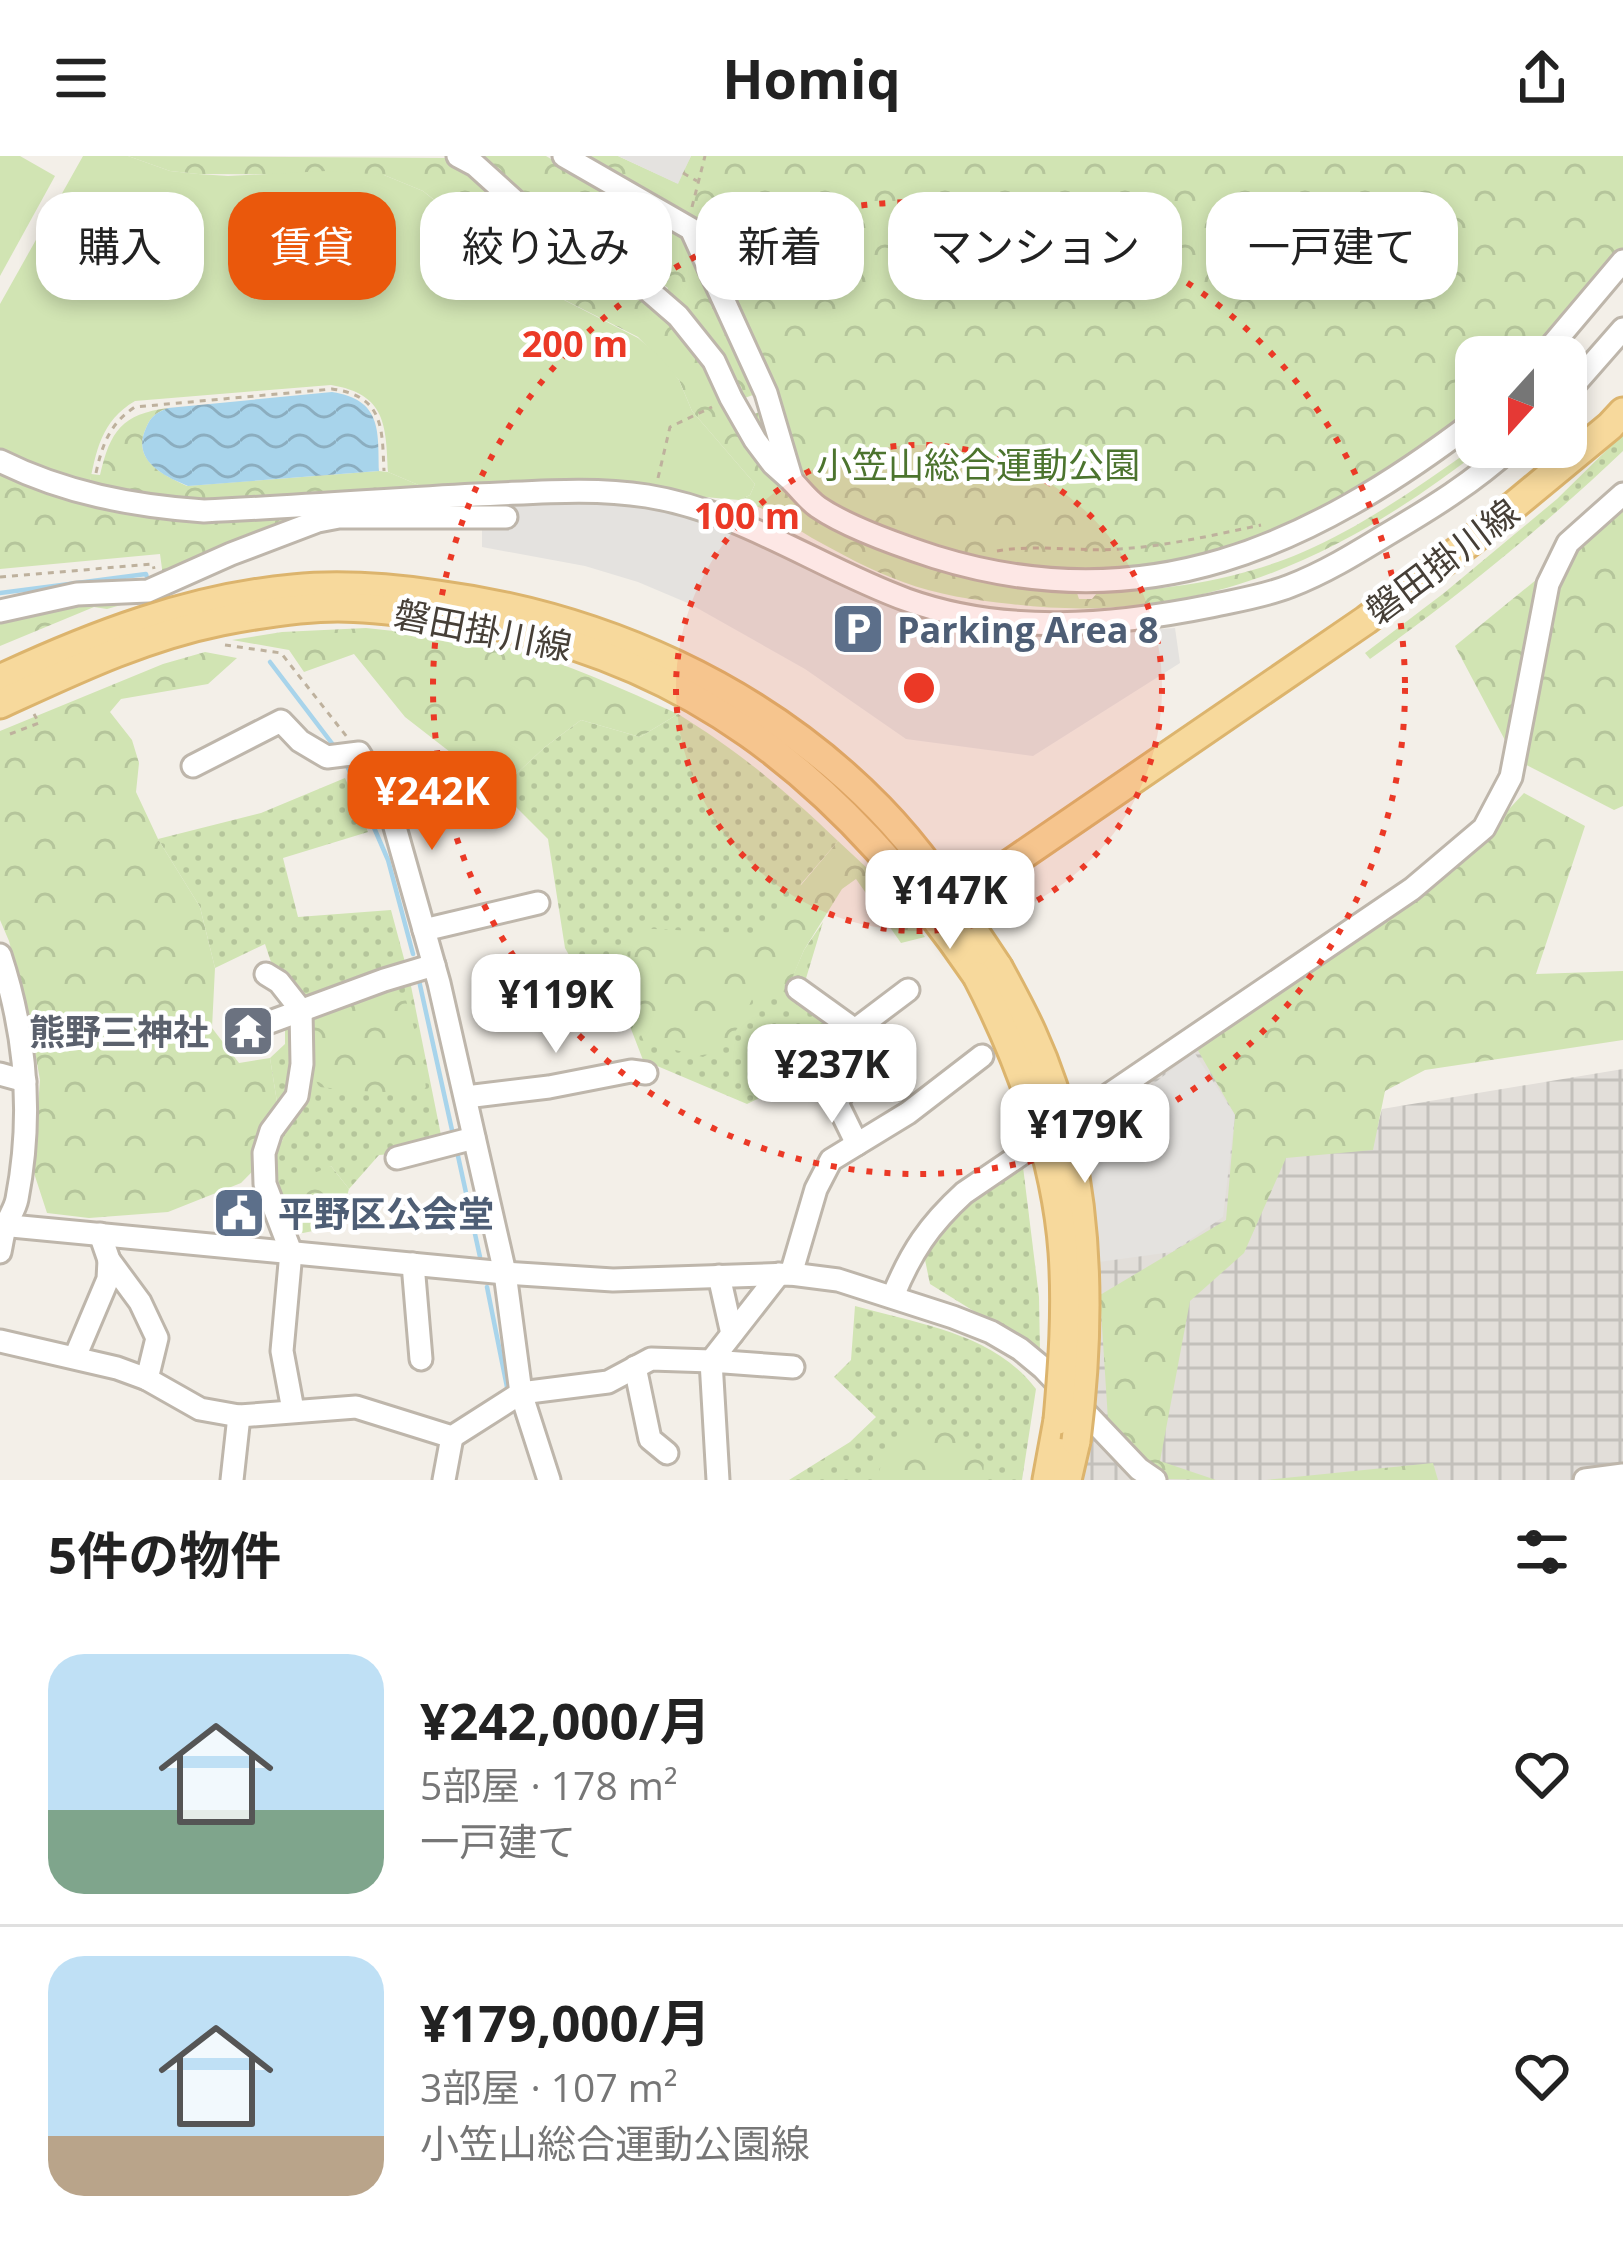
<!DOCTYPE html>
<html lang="ja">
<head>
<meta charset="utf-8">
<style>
  :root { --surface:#fff; --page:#f2f2f2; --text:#222; --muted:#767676; --line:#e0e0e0; --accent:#ea580c }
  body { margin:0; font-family:"Open Sans","Noto Sans JP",sans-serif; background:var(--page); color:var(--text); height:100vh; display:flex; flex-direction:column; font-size:45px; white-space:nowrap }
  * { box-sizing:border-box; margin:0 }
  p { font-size:39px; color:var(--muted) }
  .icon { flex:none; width:66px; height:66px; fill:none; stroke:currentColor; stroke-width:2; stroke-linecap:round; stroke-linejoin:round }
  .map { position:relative; height:1324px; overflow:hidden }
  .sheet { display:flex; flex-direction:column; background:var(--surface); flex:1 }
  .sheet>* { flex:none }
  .top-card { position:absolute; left:36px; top:36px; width:1551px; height:108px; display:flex; gap:24px }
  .needle { width:78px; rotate:201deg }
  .buttons { position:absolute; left:1455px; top:180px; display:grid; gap:24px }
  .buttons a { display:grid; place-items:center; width:132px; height:132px; border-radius:24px; background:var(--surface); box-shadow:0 6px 18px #0003; font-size:60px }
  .price { position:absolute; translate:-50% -102px; padding:0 27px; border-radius:24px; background:#fff; color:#222; font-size:39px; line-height:78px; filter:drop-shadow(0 3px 6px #0008) }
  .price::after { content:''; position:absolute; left:50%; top:72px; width:36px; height:27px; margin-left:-18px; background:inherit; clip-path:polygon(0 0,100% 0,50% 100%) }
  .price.active { background:var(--accent); color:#fff }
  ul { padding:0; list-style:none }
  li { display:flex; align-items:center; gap:36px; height:300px; padding:0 48px }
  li+li { border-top:3px solid var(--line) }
  li span { display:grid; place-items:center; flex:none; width:336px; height:240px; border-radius:36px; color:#555 }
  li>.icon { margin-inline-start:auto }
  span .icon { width:144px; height:144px; fill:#fffc; stroke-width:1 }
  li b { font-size:51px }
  h2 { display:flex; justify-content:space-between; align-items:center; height:144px; padding:0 48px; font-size:51px }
  .tag { padding:0 42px; border-radius:36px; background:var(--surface); box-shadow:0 6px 18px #0003; font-size:42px; line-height:108px }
  .tag.active { background:var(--accent); color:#fff }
  header { display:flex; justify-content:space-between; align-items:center; height:156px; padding:0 48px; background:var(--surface); font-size:54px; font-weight:700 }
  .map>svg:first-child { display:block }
</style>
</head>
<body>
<header><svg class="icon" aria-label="menu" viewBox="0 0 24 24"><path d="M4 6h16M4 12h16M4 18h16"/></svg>Homiq<svg class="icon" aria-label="share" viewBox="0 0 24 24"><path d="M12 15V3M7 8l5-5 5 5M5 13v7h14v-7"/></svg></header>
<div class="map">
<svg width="1623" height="1324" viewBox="0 0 1623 1324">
  <defs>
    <pattern id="industrial-grid" width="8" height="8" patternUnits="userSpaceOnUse" patternTransform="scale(3)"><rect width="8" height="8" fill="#e2ded9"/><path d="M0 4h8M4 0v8" fill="none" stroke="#c3c0bb"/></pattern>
    <pattern id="grass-dots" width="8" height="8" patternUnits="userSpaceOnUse" patternTransform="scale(3)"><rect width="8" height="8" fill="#d1e4b3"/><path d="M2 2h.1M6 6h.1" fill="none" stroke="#b5c59b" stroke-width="1.8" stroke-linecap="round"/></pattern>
    <pattern id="forest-crowns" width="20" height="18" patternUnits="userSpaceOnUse" patternTransform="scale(3)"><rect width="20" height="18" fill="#d1e4b3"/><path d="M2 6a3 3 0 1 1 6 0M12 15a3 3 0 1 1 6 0" fill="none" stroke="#b5c59b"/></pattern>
    <pattern id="water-waves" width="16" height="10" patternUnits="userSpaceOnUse" patternTransform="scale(3)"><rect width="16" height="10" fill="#a8d4eb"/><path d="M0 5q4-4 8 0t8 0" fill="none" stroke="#8badbf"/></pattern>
  </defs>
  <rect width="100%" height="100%" fill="#f3efe8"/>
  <!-- industrial -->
  <path fill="url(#industrial-grid)" d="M1223,872L1372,991L1382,953L1623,913V1324H1081L1099,1106L1080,974Z"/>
  <!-- grass -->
  <g fill="url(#grass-dots)">
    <path d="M1623,278V295C1543,371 1460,439 1370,503L1365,497L1444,437L1557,343Z"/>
    <path d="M678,558C741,597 785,634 838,685L801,728L791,824L804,794L823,766L804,829L867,871L847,899L747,948L643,904L626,860L588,867L581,820L565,792L548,683L499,634L545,591L581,564L640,581Z"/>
    <path d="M345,622L368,676L283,702L298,761L391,754L410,825L444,994L379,999L349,1033L331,1010L278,1046L265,1003L283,984L270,902L285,888V848L265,788L215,812L200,751L158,683L261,657Z"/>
    <path d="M1023,1011L1039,1141L1040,1196L930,1128L924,1099L955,1057Z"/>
    <path d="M855,1150C918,1168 994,1177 1036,1233L1022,1324H789L850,1286L876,1261L834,1221L851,1204Z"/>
  </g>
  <!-- forest -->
  <g fill="url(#forest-crowns)">
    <path d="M128,0L445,2L460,9L660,153L698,194L759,303L929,408L1016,431L1077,437L1079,443H1092L1097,437C1168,434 1238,424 1303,396C1365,369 1421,329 1476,290L1484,291C1342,403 1195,471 1011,448C974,444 937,439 903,426C872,415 841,398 812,382C789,368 765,351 739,344L750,339L755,328L692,255L679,224L638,181L531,127L499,103L461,65L423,35L384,19L198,18L170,15Z"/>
    <path d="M475,0H546L688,84L754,223L777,303L748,260L760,256L753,239L739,244L664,140L668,132L658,125L651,129L541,62L544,54L536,46L528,49Z"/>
    <path d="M577,0H618L677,27L691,0H1623V115L1549,201H1476V273L1328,370L1108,425L970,401L877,372L832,350L812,333L798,311L791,277L778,238L699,71Z"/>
    <path d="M168,252C156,257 151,260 146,272C131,304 163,319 187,330L379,315L388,316L428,333L236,346L171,345L89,331L91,318L100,319C110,275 122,258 168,252Z"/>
    <path d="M0,316C58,344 124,362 188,364C225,366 263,363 300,363L163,420L160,398L0,413Z"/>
    <path d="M1623,353V650L1614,654L1515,603L1455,490Z"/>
    <path d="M142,443L107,453L94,451L0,490V463L63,448Z"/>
    <path d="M366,472C400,476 434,478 468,483C541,495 611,528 678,558L640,581L581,564L545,591L499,634L405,561L354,498L304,516L289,494L232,484L282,476Z"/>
    <path d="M205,496L237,502L208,528L121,543L110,556L132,584L139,607L136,636L158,683L200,751L215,812L212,872L239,907L270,902L283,984L241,1027L168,1056L89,1062L47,1057L33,1014L40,924L30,868L9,785L0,764V575L163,508Z"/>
    <path d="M1524,637L1585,670L1536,818L1623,815V884L1425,914L1385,935L1373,994L1286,1002L1244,1097L1190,1145L1160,1305L1216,1324L1167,1323L1108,1264L1100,1139L1226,1064L1235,959L1196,891L1453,713Z"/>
    <path d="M838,685L881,725L925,781L901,787L856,723L842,733L804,794L791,825L781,838L755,837C740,868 736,885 703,901L644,886L626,842L633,772L760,778Z"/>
    <path d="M404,837L421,897L426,932L408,939L319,931C304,900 306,878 324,849Z"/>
    <path d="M331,1010L349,1033L338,1070L303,1077L286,1070L278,1046L290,1027Z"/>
    <path d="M940,1269L967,1285L984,1304L983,1324H876L883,1304L907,1275Z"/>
    <path d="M1433,1307L1438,1324H1266Z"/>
  </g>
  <!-- garden -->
  <g fill="#d1e4b3">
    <path d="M0,0H20L55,20L0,120Z"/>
    <path d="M83,0H128L170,15L198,18L228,20L326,15L384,19L423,35L461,66L499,103L531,127L638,182L660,201L679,224L692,255L755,328L750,339L739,344L693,340L648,330L428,333L388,316C386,269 386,238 331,229L135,245C101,265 96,295 89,331L0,295V148Z"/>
  </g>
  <!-- parking -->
  <g fill="#e4e2df">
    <path d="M618,0H691L678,28Z"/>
    <path d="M606,346L675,357L728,373L821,417L857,437L923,461L962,470L1053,480L1175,472L1180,507L1033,600L906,583L805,513L690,448L638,426L585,410L482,391V351Z"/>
    <path d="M1194,896L1235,959L1223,1061L1172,1096L1099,1106L1087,980Z"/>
  </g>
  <!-- water -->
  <path fill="url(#water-waves)" d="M332,236C382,244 378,274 379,315L188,330C163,320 131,304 146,272C151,260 156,257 168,252Z"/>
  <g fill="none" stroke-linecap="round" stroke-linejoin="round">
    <!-- stream -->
    <g stroke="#a8d4eb" stroke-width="4.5">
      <path d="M0,437L146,418L148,425"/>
      <path d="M270,506L334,590"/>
      <path d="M346,607L388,704L413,798"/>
      <path d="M418,820L452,974"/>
      <path d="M458,1000L480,1101"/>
      <path d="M487,1131L508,1236"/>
      <path d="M515,1255L531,1301"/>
    </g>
    <!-- minor casing -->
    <g stroke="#beb6ab" stroke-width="27">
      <g id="minor">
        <path d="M458,0L475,9L560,86L648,134L678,160L714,205L731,242L755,284L773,308L792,325L766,237L691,73L564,0"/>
        <path d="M1542,201L1623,105"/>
        <path d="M1566,238L1623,173"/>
        <path d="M0,305C64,337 133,350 204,355C294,351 385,344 475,339C533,337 589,331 647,340C741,355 819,412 907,444C1005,479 1112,470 1211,450C1238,444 1265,440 1290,430C1324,417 1355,398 1386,379C1430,353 1474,326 1512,291"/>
        <path d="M792,325C800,333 808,344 818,351C847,371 901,390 935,401C1145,466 1310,391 1476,264"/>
        <path d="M0,455L77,438L148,435L231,398L318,365L339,361H506"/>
        <path d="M193,610L281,565L300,585L327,601L359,597L379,630L393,664L439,827L505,1117L521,1237L549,1324"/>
        <path d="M424,774L538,747"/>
        <path d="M0,799C26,878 33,960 17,1043C15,1053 10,1059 6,1069C3,1077 2,1087 0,1096"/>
        <path d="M266,818L279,826L301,854L302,908L297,940L271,975L264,997L265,1028L291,1096L282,1195L293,1254"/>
        <path d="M798,833L855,874"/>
        <path d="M270,866L384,824L434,809"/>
        <path d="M0,918L25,925"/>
        <path d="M466,941L549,931L631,915L646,917"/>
        <path d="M857,988L837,947L853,920L855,874L908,834"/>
        <path d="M397,1002L474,982"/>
        <path d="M0,1069L505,1117L613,1124L791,1118L838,1124L953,1161L991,1176L1020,1193L1043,1212L1139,1313L1155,1324"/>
        <path d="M100,1078L109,1104L140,1146L157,1182L147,1223"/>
        <path d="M413,1108L421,1203"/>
        <path d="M791,1118L816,1033L831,1004L908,957L982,900"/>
        <path d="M719,1120L732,1178"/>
        <path d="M893,1140C911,1096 929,1069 964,1037L1412,733L1484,672L1511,621L1548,428L1568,387L1623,338"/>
        <path d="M0,1185L117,1212L147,1223L200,1253L239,1260L356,1251L452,1281L521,1237L608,1226L651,1203L711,1205L779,1118"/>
        <path d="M75,1201L108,1123L109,1104"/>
        <path d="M635,1211L650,1283L667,1297"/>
        <path d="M232,1324L239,1260"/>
        <path d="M444,1324L452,1281"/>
        <path d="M718,1324L711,1205L793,1211"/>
        <path d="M1585,1324L1623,1319"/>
      </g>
    </g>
    <!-- major casing -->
    <g stroke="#dcb46d" stroke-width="33">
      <g id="major">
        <path d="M0,523C92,480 191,442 293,433C341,428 390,432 438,439C602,461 762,532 879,652C926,700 961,756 998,811"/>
        <path d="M0,548C72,515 142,481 221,465C258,458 299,451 338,451C371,451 405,456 437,460C681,489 843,623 977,820"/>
        <path d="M944,753L1366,464L1471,385L1610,270L1623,256"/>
        <path d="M1047,1324L1058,1264"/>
        <path d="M1067,1324L1076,1285"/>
      </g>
    </g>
    <!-- path -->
    <g stroke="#beb19d" stroke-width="3" stroke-dasharray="6 6" stroke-linecap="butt">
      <path d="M683,17L697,25"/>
      <path d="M692,51L705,0"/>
      <path d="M96,317C102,289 110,267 135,251L332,233C384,240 382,272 384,315"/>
      <path d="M658,322L670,271L712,251"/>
      <path d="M997,395C1038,388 1079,396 1120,393C1167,390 1214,379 1261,369"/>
      <path d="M0,421L153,408L154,413"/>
      <path d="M225,489L281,497L347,581"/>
      <path d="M10,578L39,567L34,558"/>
    </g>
    <!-- minor -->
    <use href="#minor" stroke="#fff" stroke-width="21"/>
    <!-- major -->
    <use href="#major" stroke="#f7d99c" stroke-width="27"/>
    <!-- major-bridge casing -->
    <g stroke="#dcb46d" stroke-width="33" stroke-linecap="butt">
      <g id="major-bridge">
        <path d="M998,811C1010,833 1022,855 1032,877C1090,1003 1093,1150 1076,1285"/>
        <path d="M977,820C1020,903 1056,1002 1063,1096C1067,1153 1063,1208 1058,1264"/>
      </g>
    </g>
    <!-- major-bridge -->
    <use href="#major-bridge" stroke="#f7d99c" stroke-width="27"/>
  </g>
  <!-- distance rings -->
  <circle cx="919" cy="532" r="243" fill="#eb3926" fill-opacity=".12"/>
  <g fill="none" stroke="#eb3926" stroke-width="6" stroke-dasharray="6 12">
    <circle cx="919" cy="532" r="243"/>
    <circle cx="919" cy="532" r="486"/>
  </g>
  <!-- icons -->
  <defs>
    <g id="parking-square" transform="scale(2.7)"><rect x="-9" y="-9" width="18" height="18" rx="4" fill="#5c6f8a" stroke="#fff"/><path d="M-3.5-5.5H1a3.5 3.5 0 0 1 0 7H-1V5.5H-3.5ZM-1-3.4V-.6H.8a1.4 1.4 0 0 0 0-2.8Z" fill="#fff"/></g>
    <g id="temple-square" transform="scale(2.7)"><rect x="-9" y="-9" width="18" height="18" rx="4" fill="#6b7280" stroke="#fff"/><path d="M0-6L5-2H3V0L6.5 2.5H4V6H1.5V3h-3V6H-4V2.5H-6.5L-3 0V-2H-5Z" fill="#fff"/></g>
    <g id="civic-square" transform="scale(2.7)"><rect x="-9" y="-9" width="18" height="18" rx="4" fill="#5c6f8a" stroke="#fff"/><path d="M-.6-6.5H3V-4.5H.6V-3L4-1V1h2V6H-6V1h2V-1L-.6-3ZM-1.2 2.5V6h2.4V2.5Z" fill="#fff"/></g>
  </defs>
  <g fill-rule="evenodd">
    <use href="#parking-square" x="858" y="473"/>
    <use href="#temple-square" x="248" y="875"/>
    <use href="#civic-square" x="239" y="1057"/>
  </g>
  <g text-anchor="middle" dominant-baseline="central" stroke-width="9" stroke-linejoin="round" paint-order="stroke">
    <!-- park labels -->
    <g font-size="36" fill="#4c742e" stroke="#fff">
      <text x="978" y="308">小笠山総合運動公園</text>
    </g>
    <!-- street labels -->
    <g font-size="36" fill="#463f37" stroke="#fff">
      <text transform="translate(1442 405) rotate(-37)">磐田掛川線</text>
      <text transform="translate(483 474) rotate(11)">磐田掛川線</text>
    </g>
    <!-- service labels -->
    <g font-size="36" font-weight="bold" fill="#4e5e75" stroke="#fff" text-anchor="start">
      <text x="897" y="473">Parking Area 8</text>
      <text x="278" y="1057">平野区公会堂</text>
    </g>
    <!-- worship labels -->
    <g font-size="36" font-weight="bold" fill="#5b616d" stroke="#fff" text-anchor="end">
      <text x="209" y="875">熊野三神社</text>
    </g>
  </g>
  <circle cx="919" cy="532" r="18" fill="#eb3926" stroke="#fff" stroke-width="6"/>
  <g font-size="36" text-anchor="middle" font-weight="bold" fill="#eb3926" stroke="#fff" stroke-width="9" stroke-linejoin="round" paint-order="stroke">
    <text x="575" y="201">200 m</text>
    <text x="747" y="373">100 m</text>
  </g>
</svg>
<div class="buttons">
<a><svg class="needle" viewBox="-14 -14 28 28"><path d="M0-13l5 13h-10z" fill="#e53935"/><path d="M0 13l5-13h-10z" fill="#767676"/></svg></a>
</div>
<b class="price active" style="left:432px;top:697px">¥242K</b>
<b class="price" style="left:950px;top:796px">¥147K</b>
<b class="price" style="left:556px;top:900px">¥119K</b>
<b class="price" style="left:832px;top:970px">¥237K</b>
<b class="price" style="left:1085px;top:1030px">¥179K</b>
<div class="top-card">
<a class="tag">購入</a>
<a class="tag active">賃貸</a>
<a class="tag">絞り込み</a>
<a class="tag">新着</a>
<a class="tag">マンション</a>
<a class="tag">一戸建て</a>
</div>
</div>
<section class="sheet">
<h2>5件の物件<svg class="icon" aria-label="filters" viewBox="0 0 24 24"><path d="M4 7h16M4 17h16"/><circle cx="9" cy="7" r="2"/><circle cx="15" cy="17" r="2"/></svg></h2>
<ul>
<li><span style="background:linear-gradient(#bfe0f5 65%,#7fa58c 0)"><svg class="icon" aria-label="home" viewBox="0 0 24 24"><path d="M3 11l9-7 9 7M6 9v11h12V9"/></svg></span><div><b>¥242,000/月</b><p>5部屋 · 178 m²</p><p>一戸建て</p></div><svg class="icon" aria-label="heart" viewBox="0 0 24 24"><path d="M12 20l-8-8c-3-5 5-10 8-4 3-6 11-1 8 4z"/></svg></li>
<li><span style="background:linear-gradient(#bfe0f5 75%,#b9a48a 0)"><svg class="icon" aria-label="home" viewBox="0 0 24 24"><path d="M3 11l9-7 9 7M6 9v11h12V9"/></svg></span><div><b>¥179,000/月</b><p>3部屋 · 107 m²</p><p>小笠山総合運動公園線</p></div><svg class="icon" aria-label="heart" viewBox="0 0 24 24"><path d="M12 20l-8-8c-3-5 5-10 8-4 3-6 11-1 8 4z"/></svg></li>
</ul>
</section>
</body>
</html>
